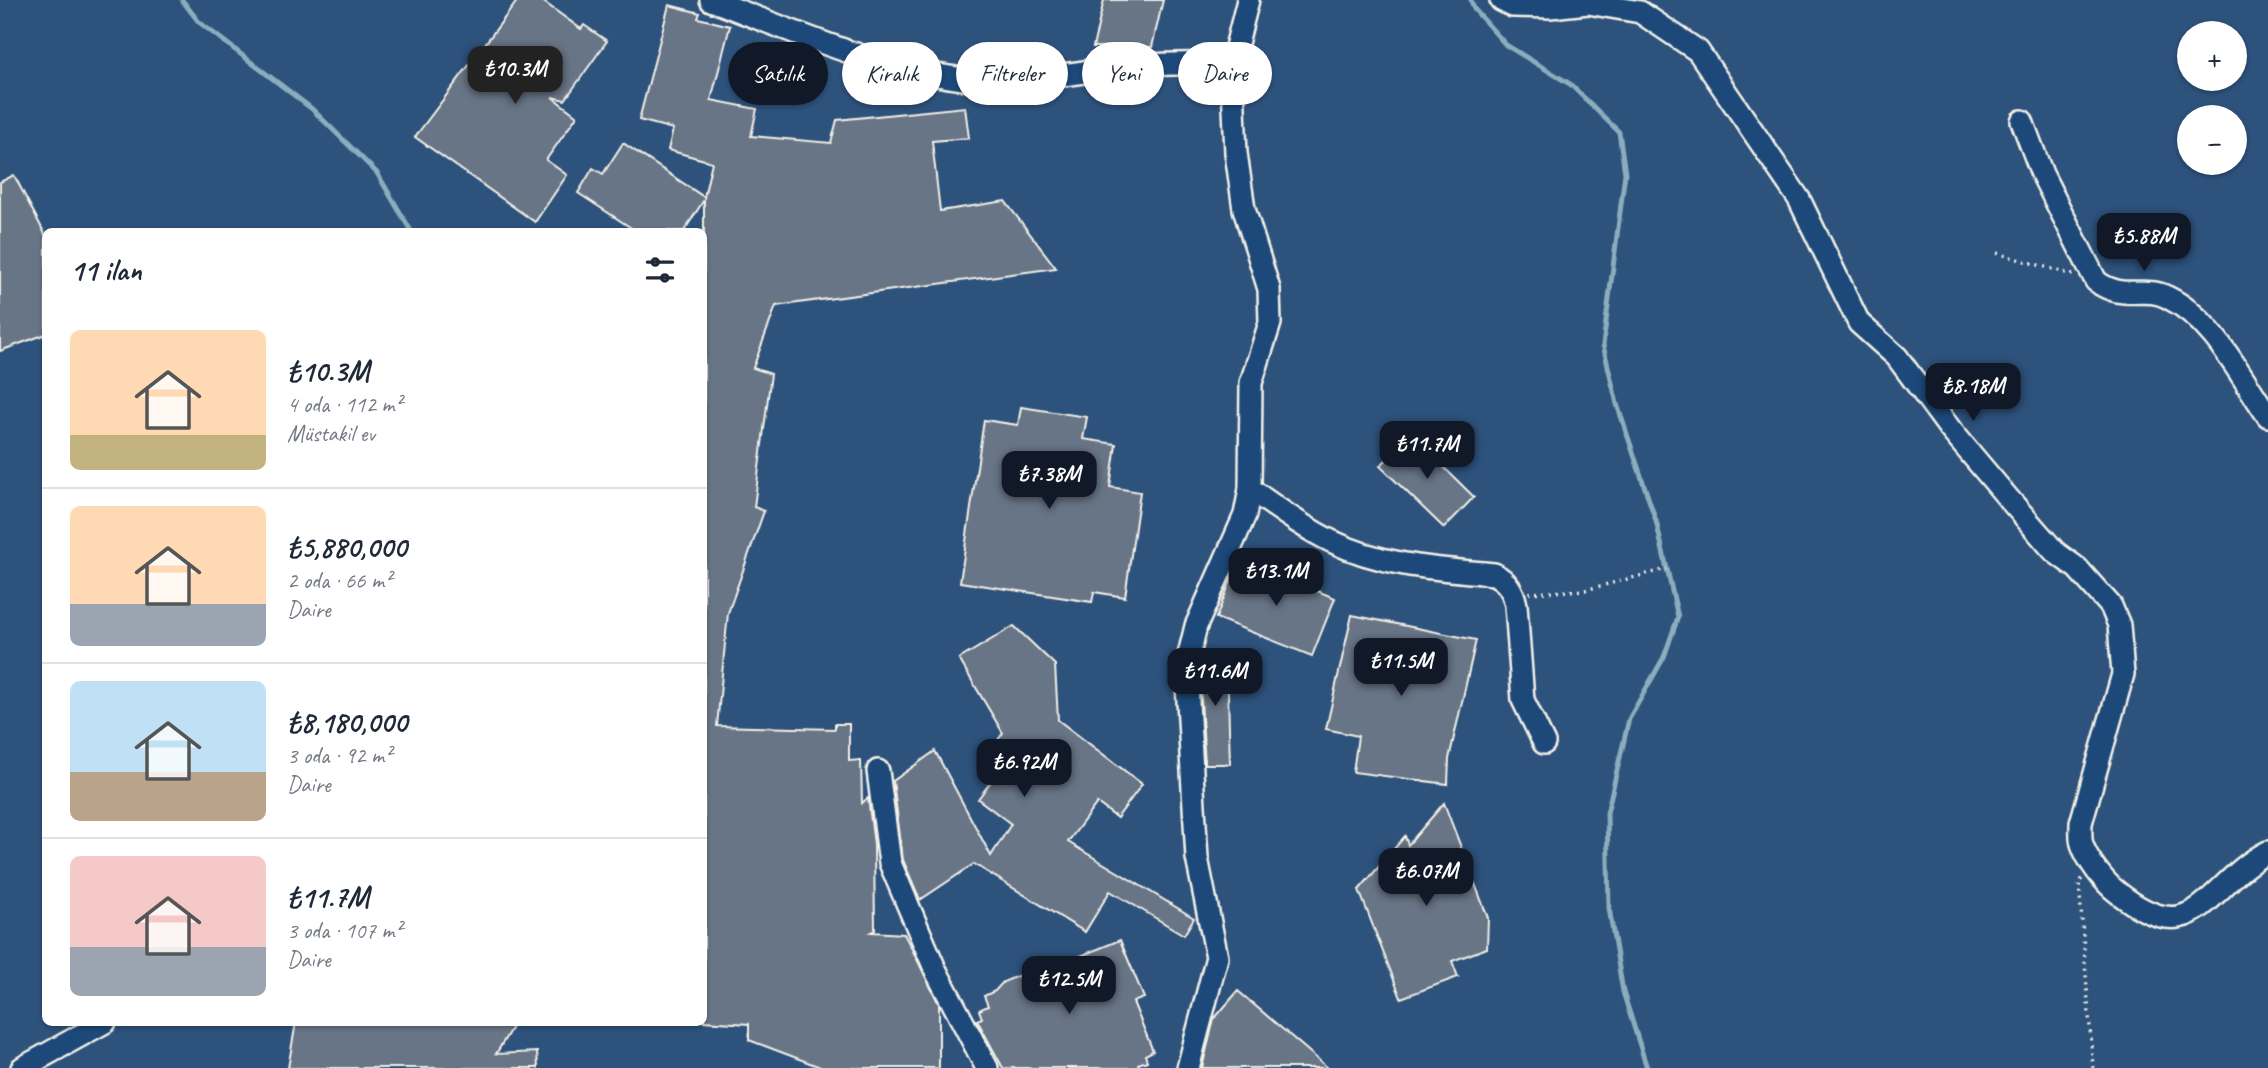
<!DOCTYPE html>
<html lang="tr">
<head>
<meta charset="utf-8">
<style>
  :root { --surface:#fff; --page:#f2f2f3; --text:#1f2937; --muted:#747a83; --line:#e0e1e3; --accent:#111827 }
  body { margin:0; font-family:Caveat,sans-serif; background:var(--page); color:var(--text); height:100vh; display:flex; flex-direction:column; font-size:26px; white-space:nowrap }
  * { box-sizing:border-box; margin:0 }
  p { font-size:23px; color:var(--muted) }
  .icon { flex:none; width:38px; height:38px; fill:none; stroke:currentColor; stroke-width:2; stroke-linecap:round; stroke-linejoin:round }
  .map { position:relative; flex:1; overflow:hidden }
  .panel { position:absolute; left:42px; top:228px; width:665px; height:798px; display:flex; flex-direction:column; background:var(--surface); border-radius:10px; box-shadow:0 2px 5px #0004 }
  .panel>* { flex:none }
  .banner { position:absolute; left:728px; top:42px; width:665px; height:63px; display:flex; gap:14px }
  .fabs { position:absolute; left:2177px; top:21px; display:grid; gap:14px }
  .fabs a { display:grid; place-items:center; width:70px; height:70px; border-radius:50%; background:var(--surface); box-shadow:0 2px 5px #0004; font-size:35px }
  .price { position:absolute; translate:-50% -60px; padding:0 16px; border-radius:14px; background:var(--accent); color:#fff; font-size:23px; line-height:46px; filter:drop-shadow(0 2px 4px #0008) }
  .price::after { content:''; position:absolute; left:50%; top:42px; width:21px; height:16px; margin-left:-10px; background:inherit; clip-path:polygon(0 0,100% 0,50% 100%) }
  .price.active { background:#222; color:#fff }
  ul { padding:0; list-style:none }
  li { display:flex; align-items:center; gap:21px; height:175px; padding:0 28px }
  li+li { border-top:2px solid var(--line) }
  li span { display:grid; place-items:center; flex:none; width:196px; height:140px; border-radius:10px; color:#555 }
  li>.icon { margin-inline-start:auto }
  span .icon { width:84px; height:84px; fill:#fffc; stroke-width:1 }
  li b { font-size:30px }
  h2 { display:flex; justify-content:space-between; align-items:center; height:84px; padding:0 28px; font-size:30px }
  .chip { padding:0 24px; border-radius:32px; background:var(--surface); box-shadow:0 2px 5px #0004; font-size:24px; line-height:63px }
  .chip.active { background:var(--accent); color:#fff }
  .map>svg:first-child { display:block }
</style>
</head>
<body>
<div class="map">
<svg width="2268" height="1068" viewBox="0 0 2268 1068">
  <rect width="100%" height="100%" fill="#2d527c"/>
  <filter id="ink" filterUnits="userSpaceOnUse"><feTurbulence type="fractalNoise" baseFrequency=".0143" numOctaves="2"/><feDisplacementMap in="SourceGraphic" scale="14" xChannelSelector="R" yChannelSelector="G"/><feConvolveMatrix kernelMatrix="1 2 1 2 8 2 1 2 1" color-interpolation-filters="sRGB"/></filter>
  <g filter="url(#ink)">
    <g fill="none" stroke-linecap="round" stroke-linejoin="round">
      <!-- stream -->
      <g stroke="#8cadbd" stroke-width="5">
        <path d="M182,0L199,22L312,109L377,173L411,231"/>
        <path d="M1471,0L1474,9L1506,45L1570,84L1619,132L1625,173L1603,345L1617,404L1656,521L1678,617L1664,657L1629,719L1607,813L1609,908L1623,992L1647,1068"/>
      </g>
    </g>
    <!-- building -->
    <g fill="#677486" stroke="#f4f1e8" stroke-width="2">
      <path d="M518,0H541L581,29L584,25L607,41L565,100L552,97L577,116L546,160L567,175L535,222L415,137Z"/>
      <path d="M1104,0H1163L1152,47H1093Z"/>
      <path d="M669,5L700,13L698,18L730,26L711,100L757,109L751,136L831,143L837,120L965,107L969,138L932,141L940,211L1005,201L1056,268L776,306L753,368L771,374L754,507L764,511L728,613L717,726L835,729V724H849V761L861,760L862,803L868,798L874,844L875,930L871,932L904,934L913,951L939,1004V1068H823L749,1040V1024L704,1021V200L684,231H636L578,193L593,168L603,174L623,143L704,197L712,162L668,150L673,129L639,120Z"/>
      <path d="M14,175L46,236V334L0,351V182Z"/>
      <path d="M1021,407L1087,417L1083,439L1116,444L1110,487L1140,492L1125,597L1094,592L1092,602L960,582L984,420L1018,425Z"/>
      <path d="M1411,435L1474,497L1444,528L1380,466Z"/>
      <path d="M1239,560L1335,598L1312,656L1216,618Z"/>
      <path d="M1352,615L1476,640L1449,759L1448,784L1353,772L1358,736L1326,729Z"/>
      <path d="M1014,626L1055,665L1058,720L1142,784L1117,818L1097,803L1068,842L1194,918L1184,935L1110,891L1085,932L974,864L920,900L903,860L893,781L935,751L991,856L1011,824L978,799L998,772L983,760L1003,733L959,659Z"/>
      <path d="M1203,652L1227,657L1230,764H1205L1199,668Z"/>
      <path d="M1444,803L1488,918L1487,948L1452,961L1458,977L1401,998L1359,890L1405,836L1408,845Z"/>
      <path d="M1120,940L1144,998L1133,1002L1153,1051L1145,1055L1147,1061L1138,1064L1139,1068H1003L977,1020L982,1018L979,1010L988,1006L984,996L995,991L1003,982L1025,973L1041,972Z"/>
      <path d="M1238,991L1328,1068H1202L1214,1019Z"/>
      <path d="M296,1022H515L496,1054L537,1052L538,1068H288Z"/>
    </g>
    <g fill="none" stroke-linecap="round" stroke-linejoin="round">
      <!-- minor casing -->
      <g stroke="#f4f1e8" stroke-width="26">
        <g id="minor">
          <path d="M711,0C793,31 875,68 963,79C1017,86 1068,73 1121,67C1158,63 1196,64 1232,63"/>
          <path d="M1501,0L1513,6L1550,7L1588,3L1640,12L1698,51L1799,199L1859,323L1897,357L1950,429L2008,498L2055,552L2077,568L2111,606L2119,625L2123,674L2081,823C2081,829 2080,838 2082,844C2087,860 2105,883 2117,892C2197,956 2206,883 2268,852"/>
          <path d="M2022,121L2042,174L2096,281C2123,302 2144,285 2167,297C2213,319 2240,376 2268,416"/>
          <path d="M1250,489C1276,507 1302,527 1331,541C1382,566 1438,569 1494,574C1507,581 1513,590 1516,605L1523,700L1544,743"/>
          <path d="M878,771L890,863L936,971L987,1068"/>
          <path d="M22,1068L105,1022"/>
          <path d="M1188,1068L1217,957L1197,858L1186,667L1196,626L1245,515L1250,489L1251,383L1270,323L1269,289L1244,209L1236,153L1232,63L1248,0"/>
        </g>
      </g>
      <!-- path -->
      <g stroke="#f4f1e8" stroke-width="3.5" stroke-dasharray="2 5" stroke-linecap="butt">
        <path d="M1997,253L2073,275"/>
        <path d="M1529,593L1585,590L1667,569"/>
        <path d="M2082,879L2079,882L2093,1068"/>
      </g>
      <!-- minor -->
      <use href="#minor" stroke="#1f4a7a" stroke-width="21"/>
    </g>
  </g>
</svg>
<div class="fabs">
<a>+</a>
<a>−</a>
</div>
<b class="price active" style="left:515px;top:106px">₺10.3M</b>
<b class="price" style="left:2144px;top:273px">₺5.88M</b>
<b class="price" style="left:1973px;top:423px">₺8.18M</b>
<b class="price" style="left:1427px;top:481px">₺11.7M</b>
<b class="price" style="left:1049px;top:511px">₺7.38M</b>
<b class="price" style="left:1276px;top:608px">₺13.1M</b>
<b class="price" style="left:1401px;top:698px">₺11.5M</b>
<b class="price" style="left:1215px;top:708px">₺11.6M</b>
<b class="price" style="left:1024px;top:799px">₺6.92M</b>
<b class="price" style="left:1426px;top:908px">₺6.07M</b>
<b class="price" style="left:1069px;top:1016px">₺12.5M</b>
<div class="banner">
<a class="chip active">Satılık</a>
<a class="chip">Kiralık</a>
<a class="chip">Filtreler</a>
<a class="chip">Yeni</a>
<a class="chip">Daire</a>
</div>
<section class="panel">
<h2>11 ilan<svg class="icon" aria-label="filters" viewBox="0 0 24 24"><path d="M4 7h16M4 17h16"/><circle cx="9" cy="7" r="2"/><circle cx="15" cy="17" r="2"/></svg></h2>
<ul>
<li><span style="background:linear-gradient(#ffd9b3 75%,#c2b280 0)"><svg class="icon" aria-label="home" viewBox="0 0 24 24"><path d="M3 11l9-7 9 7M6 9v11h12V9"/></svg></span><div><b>₺10.3M</b><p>4 oda · 112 m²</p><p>Müstakil ev</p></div></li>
<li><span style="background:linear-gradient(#ffd9b3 70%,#9aa5b1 0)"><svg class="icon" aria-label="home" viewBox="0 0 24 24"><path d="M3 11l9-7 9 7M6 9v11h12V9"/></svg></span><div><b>₺5,880,000</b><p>2 oda · 66 m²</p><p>Daire</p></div></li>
<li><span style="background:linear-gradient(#bfe0f5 65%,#b9a48a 0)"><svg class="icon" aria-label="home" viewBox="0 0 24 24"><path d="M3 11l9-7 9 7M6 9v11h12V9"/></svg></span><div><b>₺8,180,000</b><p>3 oda · 92 m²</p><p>Daire</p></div></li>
<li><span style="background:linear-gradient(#f6c9c9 65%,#9aa5b1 0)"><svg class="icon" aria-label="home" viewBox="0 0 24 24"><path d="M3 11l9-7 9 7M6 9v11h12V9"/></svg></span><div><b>₺11.7M</b><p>3 oda · 107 m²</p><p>Daire</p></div></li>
</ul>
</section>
</div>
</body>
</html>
